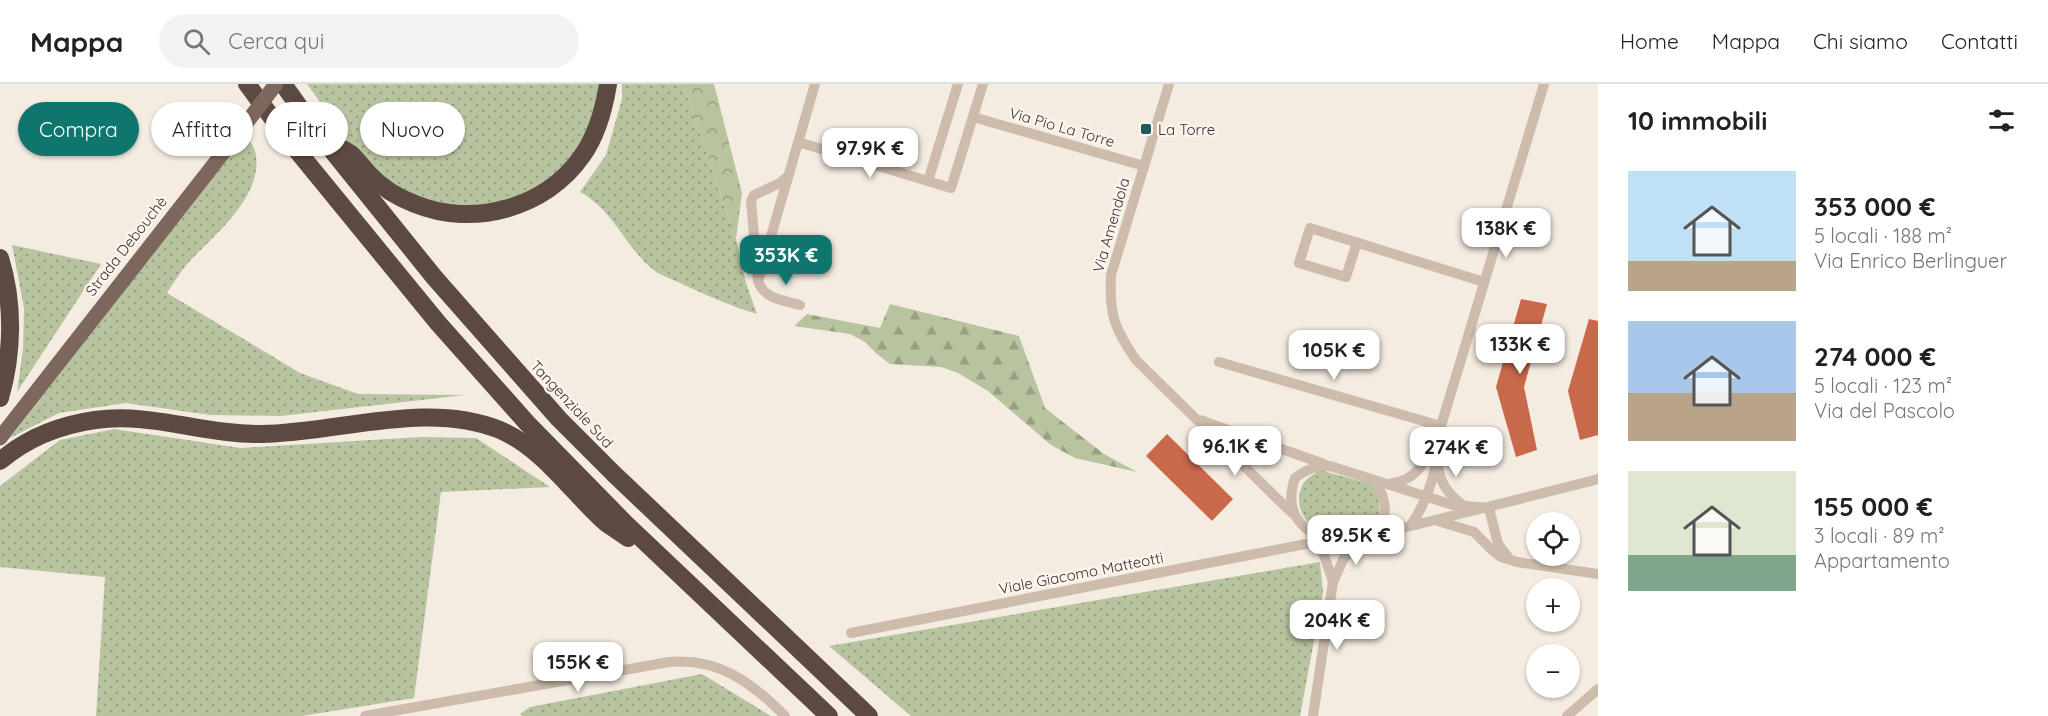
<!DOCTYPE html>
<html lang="it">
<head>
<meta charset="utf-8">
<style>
  :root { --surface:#fff; --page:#f2f2f2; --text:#222; --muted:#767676; --line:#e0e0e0; --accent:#0f766e }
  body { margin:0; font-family:Quicksand,sans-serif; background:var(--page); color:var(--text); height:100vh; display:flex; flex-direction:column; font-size:22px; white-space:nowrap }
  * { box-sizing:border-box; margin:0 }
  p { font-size:20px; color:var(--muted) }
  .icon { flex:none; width:33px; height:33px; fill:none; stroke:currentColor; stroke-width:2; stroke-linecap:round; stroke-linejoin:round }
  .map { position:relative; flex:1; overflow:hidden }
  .panel { display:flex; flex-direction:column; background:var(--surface); width:450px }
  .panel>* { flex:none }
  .guide { position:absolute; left:18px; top:18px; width:570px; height:54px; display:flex; gap:12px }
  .fabs { position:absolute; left:1526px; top:428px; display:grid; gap:12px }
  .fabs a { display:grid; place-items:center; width:54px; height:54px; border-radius:50%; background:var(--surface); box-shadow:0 2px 4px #0004; font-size:30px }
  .price { position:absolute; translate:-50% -51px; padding:0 14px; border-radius:12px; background:#fff; color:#222; font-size:20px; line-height:39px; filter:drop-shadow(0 2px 3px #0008) }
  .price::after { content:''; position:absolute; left:50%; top:36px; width:18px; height:14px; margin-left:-9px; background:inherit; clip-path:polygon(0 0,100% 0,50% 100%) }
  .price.on { background:var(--accent); color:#fff }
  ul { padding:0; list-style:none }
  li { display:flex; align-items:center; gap:18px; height:150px; padding:0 30px }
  li span { display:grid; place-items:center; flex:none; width:168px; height:120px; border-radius:0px; color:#555 }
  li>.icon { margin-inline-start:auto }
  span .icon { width:72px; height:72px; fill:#fffc; stroke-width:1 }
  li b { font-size:26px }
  h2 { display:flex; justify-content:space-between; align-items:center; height:72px; padding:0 30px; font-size:26px }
  .chip { padding:0 21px; border-radius:27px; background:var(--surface); box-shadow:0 2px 4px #0004; font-size:21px; line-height:54px }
  .chip.on { background:var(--accent); color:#fff }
  header { display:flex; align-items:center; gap:36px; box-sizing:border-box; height:84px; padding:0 30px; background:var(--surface); border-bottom:2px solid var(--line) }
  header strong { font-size:28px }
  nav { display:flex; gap:33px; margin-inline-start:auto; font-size:21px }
  .search { width:420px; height:54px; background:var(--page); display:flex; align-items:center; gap:15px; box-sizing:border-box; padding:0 21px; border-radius:33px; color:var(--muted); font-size:22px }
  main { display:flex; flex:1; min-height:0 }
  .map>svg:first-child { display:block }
</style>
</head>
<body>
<header>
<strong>Mappa</strong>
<div class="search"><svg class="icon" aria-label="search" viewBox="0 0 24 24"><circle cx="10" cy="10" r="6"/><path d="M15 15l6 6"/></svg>Cerca qui</div>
<nav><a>Home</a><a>Mappa</a><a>Chi siamo</a><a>Contatti</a></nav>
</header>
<main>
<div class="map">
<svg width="1598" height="632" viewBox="0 0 1598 632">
  <defs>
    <pattern id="grass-dots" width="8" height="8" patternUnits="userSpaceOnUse" patternTransform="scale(1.5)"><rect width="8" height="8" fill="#b8c4a0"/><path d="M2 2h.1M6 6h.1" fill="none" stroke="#97a083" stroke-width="1.8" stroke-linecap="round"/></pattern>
    <pattern id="forest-firs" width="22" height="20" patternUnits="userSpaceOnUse" patternTransform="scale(1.5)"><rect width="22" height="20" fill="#b8c4a0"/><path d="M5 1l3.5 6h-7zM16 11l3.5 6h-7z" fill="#97a083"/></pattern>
    <pattern id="park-crowns" width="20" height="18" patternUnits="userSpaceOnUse" patternTransform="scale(1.5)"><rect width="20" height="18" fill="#b8c4a0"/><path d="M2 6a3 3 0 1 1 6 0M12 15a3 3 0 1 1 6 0" fill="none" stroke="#97a083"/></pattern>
  </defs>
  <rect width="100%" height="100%" fill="#f4ebe1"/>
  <!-- grass -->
  <g fill="url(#grass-dots)">
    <path d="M307,0H599C596,25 589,47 575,68C568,78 557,87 548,94C505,127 445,132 397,104C360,82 332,34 307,0Z"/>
    <path d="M622,0H683L736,155L746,199L757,230C730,222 706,211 680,199C672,195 662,192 655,187C625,164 614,126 580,108L606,71L622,15Z"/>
    <path d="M245,51C248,55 253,61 255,67C266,110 214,151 189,178C181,187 173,199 167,209L300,289L358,310L465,311L281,332L210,331L126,319L59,329L10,354Z"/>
    <path d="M12,161L101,180L17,308L23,265L24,224Z"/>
    <path d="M114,345L241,364L420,353L476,354L550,403L441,408L414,614L302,632H96L105,493L0,483V402L60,356Z"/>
    <path d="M1320,386L1371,400L1378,406L1380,434L1373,447C1361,451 1349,455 1336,453C1311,449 1290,425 1303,400C1306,394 1315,390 1320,386Z"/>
    <path d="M1320,478L1323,508L1300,632H911L829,562Z"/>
    <path d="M702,590L771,632H522L520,630L530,623Z"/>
  </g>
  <!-- forest -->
  <path fill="url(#forest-firs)" d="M890,220L1019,252L1045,324L1104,370L1137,388L1075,374L1051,361L988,307L958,289L941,283L890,280L877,270L865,258L850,250L794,242L807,230L880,244Z"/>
  <!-- park -->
  <path fill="url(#park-crowns)" d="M683,0H714L742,109L736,155Z"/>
  <!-- building -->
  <g fill="#c8694b">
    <path d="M1521,215L1547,220L1524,303L1537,366L1516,373L1496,303Z"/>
    <path d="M1589,235L1598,237V351L1580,356L1568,307Z"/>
    <path d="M1167,350L1233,415L1212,437L1146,372Z"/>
  </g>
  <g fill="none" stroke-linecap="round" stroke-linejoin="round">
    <!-- minor -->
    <g stroke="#cdbbac" stroke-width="10">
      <path d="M1169,0L1111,191C1109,230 1114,244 1136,276L1292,429"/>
      <path d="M973,33L1144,82"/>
      <path d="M798,58L951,104L983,0"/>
      <path d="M788,92L780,99L754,111L751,117L758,197C764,215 783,216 800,221"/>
      <path d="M928,97L958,0"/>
      <path d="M1357,158L1346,193L1299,179L1310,144L1484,198"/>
      <path d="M758,197L815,0"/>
      <path d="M1219,278L1441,342"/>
      <path d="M1200,336L1324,380"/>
      <path d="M1438,378C1438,398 1449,411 1464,422"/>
      <path d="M1374,396C1387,415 1389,431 1376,451"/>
      <path d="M1389,400C1423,396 1428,369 1441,342L1544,0"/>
      <path d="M1489,424L1453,421L1330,382C1315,382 1307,385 1295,394C1281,434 1310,457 1348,458C1364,458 1394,446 1411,442C1473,427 1536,411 1598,395"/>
      <path d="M1489,424L1498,460L1508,473"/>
      <path d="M1438,437L1474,448L1493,467L1501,473L1517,478L1598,490"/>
      <path d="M1410,442C1428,418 1438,382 1440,351"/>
      <path d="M1312,452L1324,471L1333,498"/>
      <path d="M851,549L1316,458"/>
      <path d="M365,632L669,578C719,574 751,598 785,632"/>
      <path d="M1313,632L1333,498L1344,474L1361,458"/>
      <path d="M1567,632L1598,605"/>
    </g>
    <!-- primary -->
    <path stroke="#7d675c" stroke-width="15" d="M0,354L244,42"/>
    <!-- motorway -->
    <g stroke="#5c4a42" stroke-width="18">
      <path d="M247,0L290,58L438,239L527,339L626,440L829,632"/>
      <path d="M283,0L318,49L434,193L559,335L614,390L869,632"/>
      <path d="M331,58C338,62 345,66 351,70C358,76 363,84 369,90C381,103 399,114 415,120C473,144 546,124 582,72C597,51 604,25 608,0"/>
      <path d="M0,174C14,219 13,269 0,314"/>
      <path d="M0,377C27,354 60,341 95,336C151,328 205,351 262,350C338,349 427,316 500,346C544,365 571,408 606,439C613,444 621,449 628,454"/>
    </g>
    <!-- primary-bridge -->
    <path stroke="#7d675c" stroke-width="15" d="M244,42L276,0"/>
  </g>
  <!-- markers -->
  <rect fill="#1f5a5e" stroke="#fbf5ee" stroke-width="2" x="1140" y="39" width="12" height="12" rx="3"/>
  <g text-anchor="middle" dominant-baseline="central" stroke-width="5" stroke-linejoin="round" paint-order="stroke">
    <!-- street labels -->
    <g font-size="15" fill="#3b302b" stroke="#fbf5ee">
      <text transform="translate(1062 43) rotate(16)">Via Pio La Torre</text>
      <text transform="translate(1111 141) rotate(-74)">Via Amendola</text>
      <text transform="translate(126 162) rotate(-52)">Strada Debouchè</text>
      <text transform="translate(572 320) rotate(47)">Tangenziale Sud</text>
      <text transform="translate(1081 489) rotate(-11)">Viale Giacomo Matteotti</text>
    </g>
    <!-- poi labels -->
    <g font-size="15" fill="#3b302b" stroke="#fbf5ee" text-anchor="start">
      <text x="1158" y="45">La Torre</text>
    </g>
  </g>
</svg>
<div class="fabs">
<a><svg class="icon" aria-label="locate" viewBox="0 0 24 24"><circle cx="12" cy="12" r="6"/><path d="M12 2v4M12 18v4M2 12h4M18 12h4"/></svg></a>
<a>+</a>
<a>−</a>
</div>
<b class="price" style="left:870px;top:95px">97.9K €</b>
<b class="price" style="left:1506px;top:175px">138K €</b>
<b class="price on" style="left:786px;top:202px">353K €</b>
<b class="price" style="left:1520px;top:291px">133K €</b>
<b class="price" style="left:1334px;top:297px">105K €</b>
<b class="price" style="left:1235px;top:393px">96.1K €</b>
<b class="price" style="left:1456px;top:394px">274K €</b>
<b class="price" style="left:1356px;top:482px">89.5K €</b>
<b class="price" style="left:1337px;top:567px">204K €</b>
<b class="price" style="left:578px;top:609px">155K €</b>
<div class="guide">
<a class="chip on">Compra</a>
<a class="chip">Affitta</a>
<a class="chip">Filtri</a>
<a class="chip">Nuovo</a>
</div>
</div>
<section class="panel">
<h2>10 immobili<svg class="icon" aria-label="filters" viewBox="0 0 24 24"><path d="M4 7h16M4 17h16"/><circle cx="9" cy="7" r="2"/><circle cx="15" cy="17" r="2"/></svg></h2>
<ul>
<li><span style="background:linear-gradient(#bfe0f5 75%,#b9a48a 0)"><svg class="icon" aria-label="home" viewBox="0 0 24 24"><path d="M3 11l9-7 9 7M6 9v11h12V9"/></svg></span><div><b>353 000 €</b><p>5 locali · 188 m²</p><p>Via Enrico Berlinguer</p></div></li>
<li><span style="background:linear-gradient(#a9c7e8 60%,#b9a48a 0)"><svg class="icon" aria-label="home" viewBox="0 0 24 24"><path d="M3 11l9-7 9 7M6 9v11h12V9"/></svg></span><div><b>274 000 €</b><p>5 locali · 123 m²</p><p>Via del Pascolo</p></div></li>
<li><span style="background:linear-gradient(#dfe7d0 70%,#7fa58c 0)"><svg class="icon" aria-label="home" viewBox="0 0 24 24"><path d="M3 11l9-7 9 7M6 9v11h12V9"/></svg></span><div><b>155 000 €</b><p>3 locali · 89 m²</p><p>Appartamento</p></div></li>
</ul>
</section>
</main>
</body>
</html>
